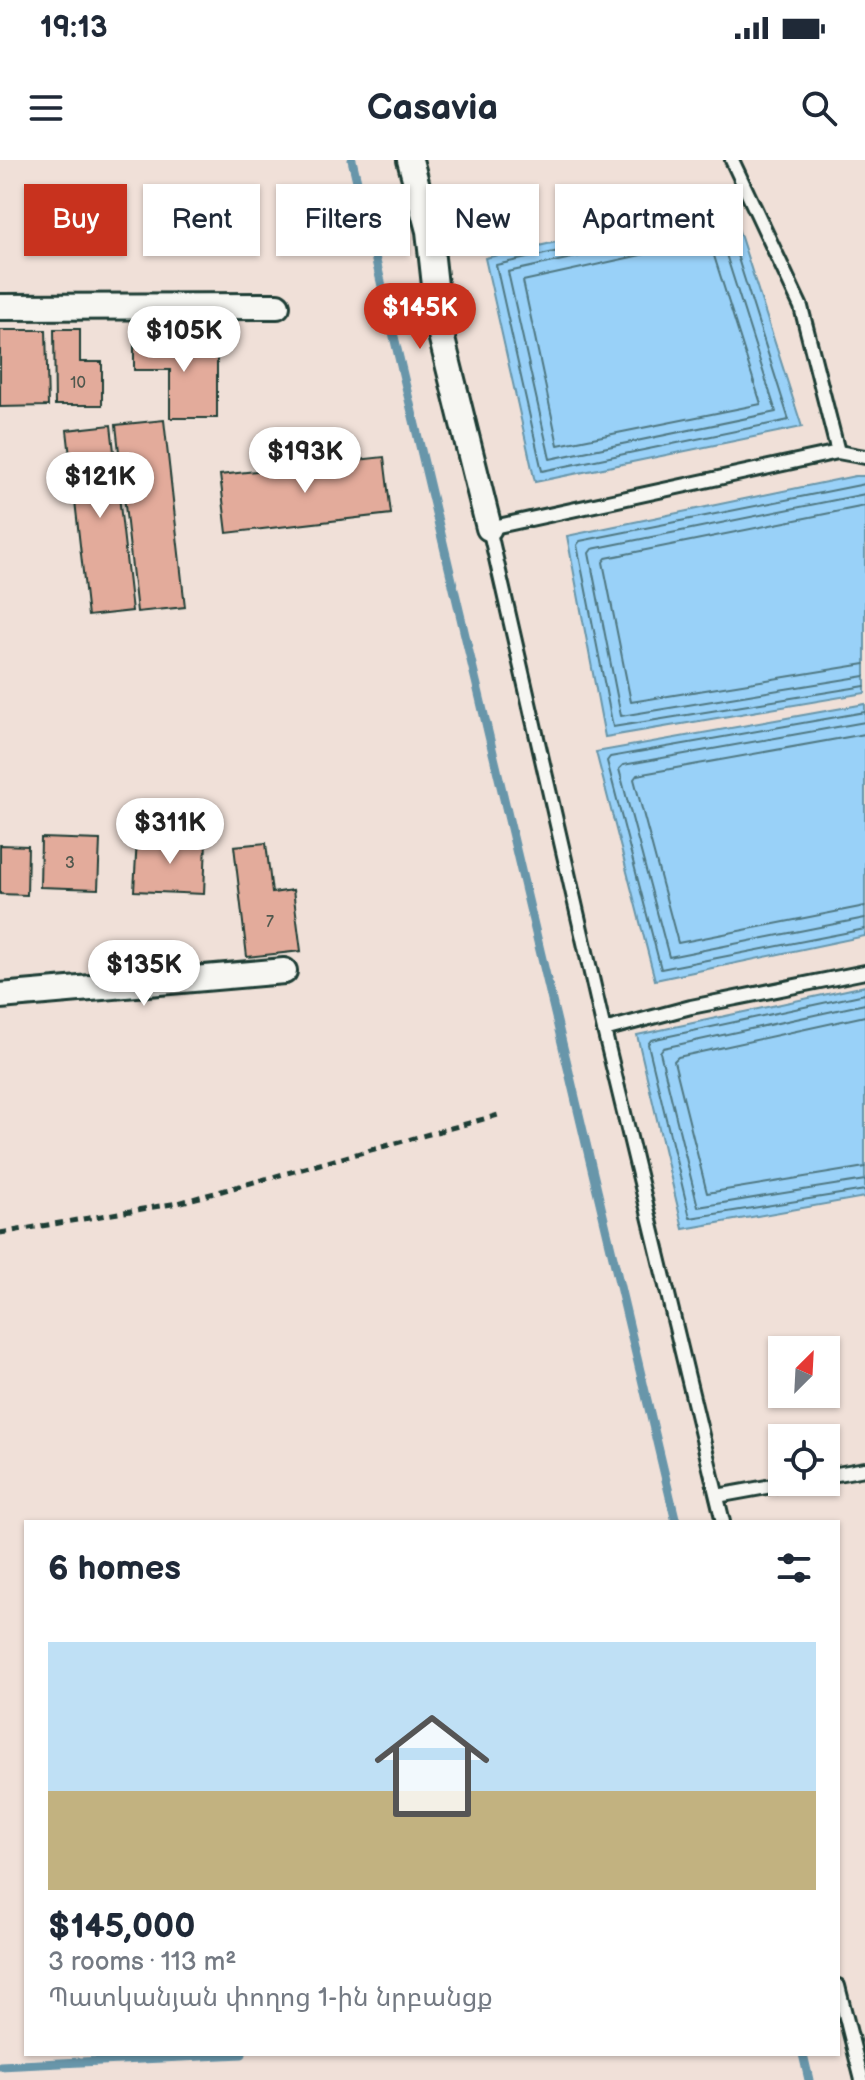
<!DOCTYPE html>
<html lang="en">
<head>
<meta charset="utf-8">
<style>
  :root { --surface:#fff; --page:#f2f2f3; --text:#1f2937; --muted:#747a83; --line:#e0e1e3; --accent:#c8321e }
  body { margin:0; font-family:"Balsamiq Sans","Noto Sans Armenian",sans-serif; background:var(--page); color:var(--text); height:100vh; display:flex; flex-direction:column; font-size:30px; white-space:nowrap }
  * { box-sizing:border-box; margin:0 }
  p { font-size:26px; color:var(--muted) }
  .icon { flex:none; width:44px; height:44px; fill:none; stroke:currentColor; stroke-width:2; stroke-linecap:round; stroke-linejoin:round }
  .map { position:relative; flex:1; overflow:hidden }
  .side { position:absolute; left:24px; top:1360px; width:816px; height:536px; display:flex; flex-direction:column; background:var(--surface); border-radius:0px; box-shadow:0 2px 6px #0004 }
  .side>* { flex:none }
  .banner { position:absolute; left:24px; top:24px; width:818px; height:72px; display:flex; gap:16px }
  .needle { width:52px; rotate:24deg }
  .buttons { position:absolute; left:768px; top:1176px; display:grid; gap:16px }
  .buttons a { display:grid; place-items:center; width:72px; height:72px; border-radius:0px; background:var(--surface); box-shadow:0 2px 6px #0004; font-size:40px }
  .price { position:absolute; translate:-50% -68px; padding:0 18px; border-radius:28px; background:#fff; color:#222; font-size:26px; line-height:52px; filter:drop-shadow(0 2px 4px #0008) }
  .price::after { content:''; position:absolute; left:50%; top:48px; width:24px; height:18px; margin-left:-12px; background:inherit; clip-path:polygon(0 0,100% 0,50% 100%) }
  .price.on { background:var(--accent); color:#fff }
  ul { padding:0; list-style:none }
  li { display:grid; align-content:center; gap:16px; height:424px; padding:0 24px }
  li+li { border-top:2px solid var(--line) }
  li span { display:grid; place-items:center; height:248px; border-radius:0px; color:#555 }
  li>.icon { margin-inline-start:auto }
  span .icon { width:144px; height:144px; fill:#fffc; stroke-width:1 }
  li b { font-size:34px }
  h2 { display:flex; justify-content:space-between; align-items:center; height:96px; padding:0 24px; font-size:34px }
  .tag { padding:0 28px; border-radius:0px; background:var(--surface); box-shadow:0 2px 6px #0004; font-size:28px; line-height:72px }
  .tag.on { background:var(--accent); color:#fff }
  .status { display:flex; justify-content:space-between; align-items:center; height:56px; padding:0 40px; background:var(--surface); direction:ltr }
  .status svg { height:22px; fill:currentColor }
  header { display:flex; justify-content:space-between; align-items:center; height:104px; padding:0 24px; background:var(--surface); font-size:36px; font-weight:700 }
  .map>svg:first-child { display:block }
</style>
</head>
<body>
<div class="status"><b>19:13</b><svg viewBox="0 0 49 12"><path d="M0 12V9h3v3zM5 12V6h3v6zM10 12V3h3v9zM15 12V0h3v12zM26 1h20v11H26zM47 4h2v5h-2z"/></svg></div>
<header><svg class="icon" aria-label="menu" viewBox="0 0 24 24"><path d="M4 6h16M4 12h16M4 18h16"/></svg>Casavia<svg class="icon" aria-label="search" viewBox="0 0 24 24"><circle cx="10" cy="10" r="6"/><path d="M15 15l6 6"/></svg></header>
<div class="map">
<svg width="865" height="1920" viewBox="0 0 865 1920">
  <rect width="100%" height="100%" fill="#f0e0d8"/>
  <filter id="ink" filterUnits="userSpaceOnUse"><feTurbulence type="fractalNoise" baseFrequency=".0125" numOctaves="2"/><feDisplacementMap in="SourceGraphic" scale="16" xChannelSelector="R" yChannelSelector="G"/><feConvolveMatrix kernelMatrix="1 2 1 2 8 2 1 2 1" color-interpolation-filters="sRGB"/></filter>
  <g filter="url(#ink)">
    <!-- water -->
    <g fill="#99d1f8" stroke="#6896aa" stroke-width="2">
      <path d="M730,43L802,267L535,322L485,98Z"/>
      <path d="M855,316H865V533L605,577L567,376Z"/>
      <path d="M865,544V776L655,820L596,592Z"/>
      <path d="M865,826V1037L683,1069L637,875Z"/>
    </g>
    <g fill="none" stroke-linecap="round" stroke-linejoin="round">
      <!-- shore -->
      <g stroke="#507882" stroke-width="2">
        <path d="M724,54L789,260L542,311L496,105Z"/>
        <path d="M717,66L776,252L550,299L508,112Z"/>
        <path d="M709,80L761,244L558,285L523,121Z"/>
        <path d="M865,324L580,381L577,385L613,567L865,526"/>
        <path d="M865,334L592,389L589,393L621,556L865,516"/>
        <path d="M865,346L606,398L603,402L631,542L865,504"/>
        <path d="M865,552L610,597L607,601L661,809L865,769"/>
        <path d="M865,562L623,605L619,609L669,797L865,758"/>
        <path d="M865,574L637,615L634,619L678,783L865,746"/>
        <path d="M865,834L651,880L648,884L690,1058L865,1030"/>
        <path d="M865,844L663,888L660,892L698,1047L865,1020"/>
        <path d="M865,856L678,897L674,901L707,1033L865,1007"/>
      </g>
      <!-- stream -->
      <g stroke="#6896aa" stroke-width="9">
        <path d="M352,0L676,1362"/>
        <path d="M803,1894L809,1920"/>
        <path d="M0,1906L242,1894"/>
      </g>
    </g>
    <!-- building -->
    <g fill="#e3ab9b" stroke="#1f3d34" stroke-width="2">
      <path d="M54,169H80V202H102V245H55Z"/>
      <path d="M0,170H46L48,246L0,247Z"/>
      <path d="M134,180H217V258H170V210H134Z"/>
      <path d="M164,260L185,447L137,452L116,265Z"/>
      <path d="M111,265L132,451L88,456L67,270Z"/>
      <path d="M384,297L391,354L227,373L220,315Z"/>
      <path d="M41,678L100,680L98,729L40,727Z"/>
      <path d="M137,678L206,681L204,734L134,731Z"/>
      <path d="M266,683L272,733L293,730L301,791L247,797L234,686Z"/>
      <path d="M0,685L28,686L27,735L0,734Z"/>
    </g>
    <g fill="none" stroke-linecap="round" stroke-linejoin="round">
      <!-- lane casing -->
      <g stroke="#1f3d34" stroke-width="18">
        <g id="lane">
          <path d="M732,0L801,147L838,292"/>
          <path d="M604,870L691,847L865,812"/>
          <path d="M826,1316L865,1309"/>
          <path d="M717,1336L794,1322"/>
          <path d="M723,1362L604,870L489,368L838,292L865,297"/>
          <path d="M838,1826L862,1920"/>
        </g>
      </g>
      <!-- street casing -->
      <g stroke="#1f3d34" stroke-width="30">
        <g id="street">
          <path d="M410,0L429,71L440,171L489,368"/>
          <path d="M0,147L277,146"/>
          <path d="M0,836L284,811"/>
        </g>
      </g>
      <!-- path -->
      <path stroke="#1f3d34" stroke-width="5" stroke-dasharray="8 6" stroke-linecap="butt" d="M0,1073L178,1043L502,954"/>
      <!-- lane -->
      <use href="#lane" stroke="#f6f6f2" stroke-width="12"/>
      <!-- street -->
      <use href="#street" stroke="#f6f6f2" stroke-width="24"/>
    </g>
  </g>
  <g text-anchor="middle" dominant-baseline="central" stroke-width="6" stroke-linejoin="round" paint-order="stroke">
    <!-- number labels -->
    <g font-size="16" fill="#50584e">
      <text x="78" y="223">10</text>
      <text x="70" y="703">3</text>
      <text x="270" y="762">7</text>
    </g>
  </g>
</svg>
<div class="buttons">
<a><svg class="needle" viewBox="-14 -14 28 28"><path d="M0-13l5 13h-10z" fill="#e53935"/><path d="M0 13l5-13h-10z" fill="#747a83"/></svg></a>
<a><svg class="icon" aria-label="locate" viewBox="0 0 24 24"><circle cx="12" cy="12" r="6"/><path d="M12 2v4M12 18v4M2 12h4M18 12h4"/></svg></a>
</div>
<b class="price on" style="left:420px;top:191px">$145K</b>
<b class="price" style="left:184px;top:214px">$105K</b>
<b class="price" style="left:305px;top:335px">$193K</b>
<b class="price" style="left:100px;top:360px">$121K</b>
<b class="price" style="left:170px;top:706px">$311K</b>
<b class="price" style="left:144px;top:848px">$135K</b>
<div class="banner">
<a class="tag on">Buy</a>
<a class="tag">Rent</a>
<a class="tag">Filters</a>
<a class="tag">New</a>
<a class="tag">Apartment</a>
</div>
<section class="side">
<h2>6 homes<svg class="icon" aria-label="filters" viewBox="0 0 24 24"><path d="M4 7h16M4 17h16"/><circle cx="9" cy="7" r="2"/><circle cx="15" cy="17" r="2"/></svg></h2>
<ul>
<li><span style="background:linear-gradient(#bfe0f5 60%,#c2b280 0)"><svg class="icon" aria-label="home" viewBox="0 0 24 24"><path d="M3 11l9-7 9 7M6 9v11h12V9"/></svg></span><div><b>$145,000</b><p>3 rooms · 113 m²</p><p>Պատկանյան փողոց 1-ին նրբանցք</p></div></li>
</ul>
</section>
</div>
</body>
</html>
